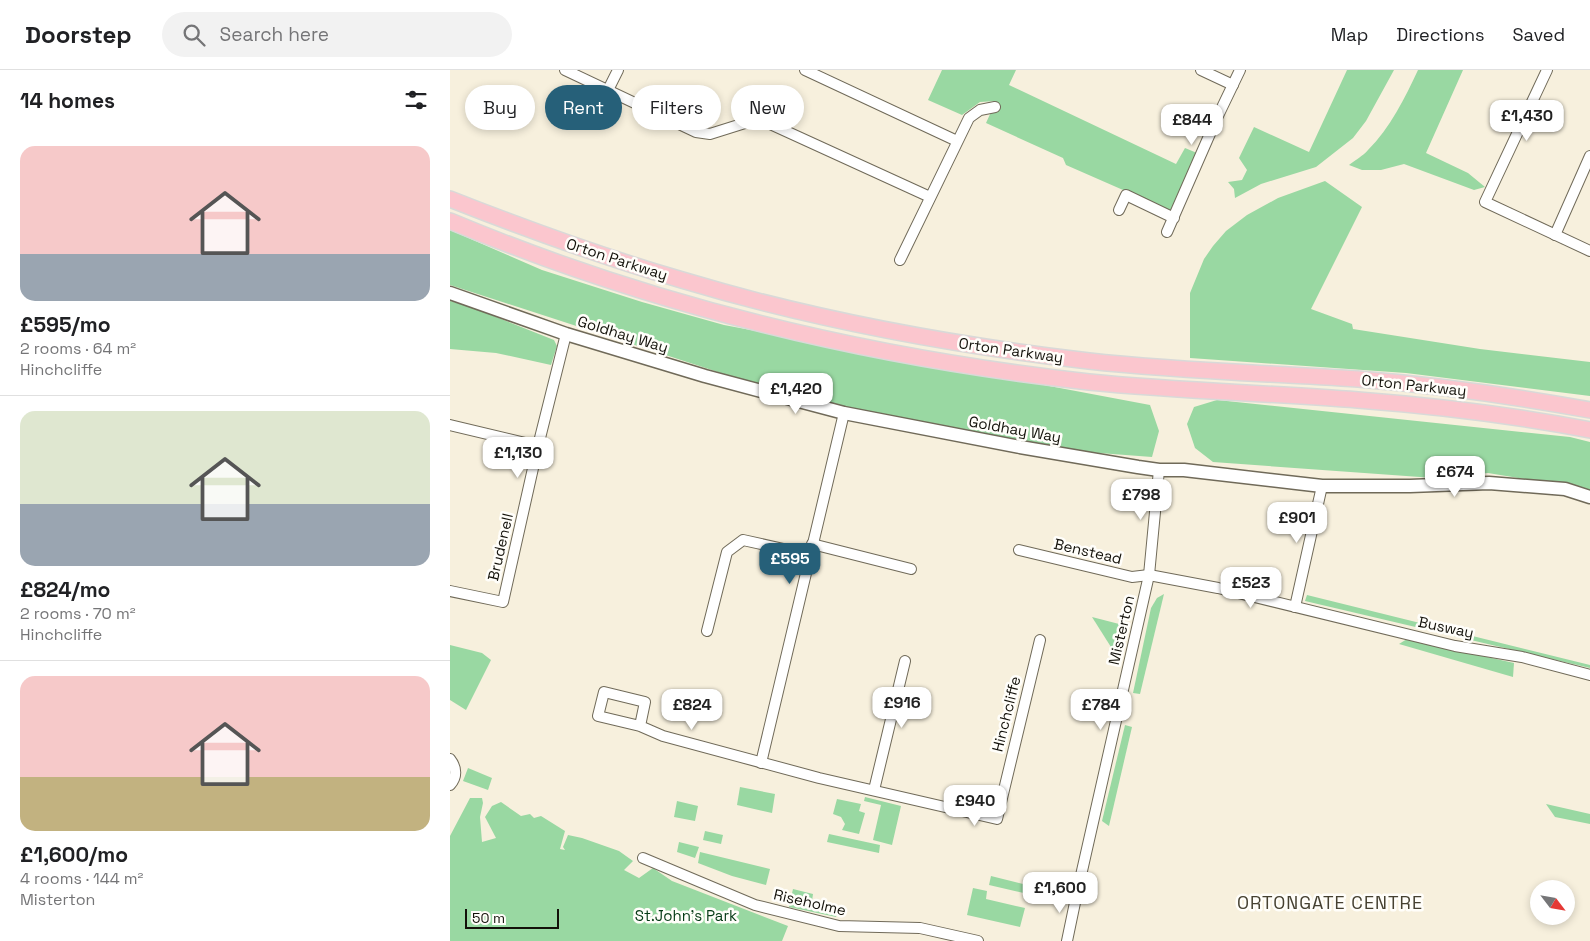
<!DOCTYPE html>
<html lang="en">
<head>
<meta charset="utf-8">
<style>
  :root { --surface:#fff; --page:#f2f2f2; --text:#202124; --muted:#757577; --line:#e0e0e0; --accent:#266079 }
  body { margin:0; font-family:"Space Grotesk",sans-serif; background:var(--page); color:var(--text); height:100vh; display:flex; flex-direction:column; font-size:19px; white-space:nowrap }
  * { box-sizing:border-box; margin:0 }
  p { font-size:16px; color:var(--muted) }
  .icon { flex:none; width:28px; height:28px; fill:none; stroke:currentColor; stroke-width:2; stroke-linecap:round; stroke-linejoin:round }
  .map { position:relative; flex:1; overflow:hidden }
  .side { display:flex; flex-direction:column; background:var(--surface); width:450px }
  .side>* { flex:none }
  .banner { position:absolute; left:15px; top:15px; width:475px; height:45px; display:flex; gap:10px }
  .needle { width:32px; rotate:121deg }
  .fabs { position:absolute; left:1080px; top:810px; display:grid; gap:10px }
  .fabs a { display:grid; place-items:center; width:45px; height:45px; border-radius:50%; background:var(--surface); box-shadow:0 2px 8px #0003; font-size:25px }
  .scale { position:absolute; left:15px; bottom:12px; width:94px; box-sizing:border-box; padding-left:5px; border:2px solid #13110a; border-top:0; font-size:14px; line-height:18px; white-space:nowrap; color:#13110a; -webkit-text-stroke:4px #fffefa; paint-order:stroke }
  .price { position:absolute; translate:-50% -42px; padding:0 11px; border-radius:10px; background:#fff; color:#222; font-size:16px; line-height:32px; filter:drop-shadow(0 1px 2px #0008) }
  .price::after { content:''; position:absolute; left:50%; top:30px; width:15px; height:11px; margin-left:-8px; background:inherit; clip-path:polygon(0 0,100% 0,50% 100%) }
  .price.active { background:var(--accent); color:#fff }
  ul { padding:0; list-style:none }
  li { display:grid; align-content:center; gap:10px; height:265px; padding:0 20px }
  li+li { border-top:1px solid var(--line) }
  li span { display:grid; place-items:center; height:155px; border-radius:15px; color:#555 }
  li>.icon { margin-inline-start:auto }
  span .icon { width:90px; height:90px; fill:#fffc; stroke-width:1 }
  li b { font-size:21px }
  h2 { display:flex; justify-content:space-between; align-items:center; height:60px; padding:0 20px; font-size:21px }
  .pill { padding:0 18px; border-radius:22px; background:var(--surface); box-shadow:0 2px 8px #0003; font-size:18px; line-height:45px }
  .pill.active { background:var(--accent); color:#fff }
  header { display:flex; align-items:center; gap:30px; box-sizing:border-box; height:70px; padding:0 25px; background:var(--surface); border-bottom:1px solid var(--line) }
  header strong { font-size:24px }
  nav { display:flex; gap:28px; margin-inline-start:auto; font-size:18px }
  .search { width:350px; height:45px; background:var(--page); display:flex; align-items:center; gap:12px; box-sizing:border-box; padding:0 18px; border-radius:28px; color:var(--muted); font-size:19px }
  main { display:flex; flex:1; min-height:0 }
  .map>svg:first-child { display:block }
</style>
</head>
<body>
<header>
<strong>Doorstep</strong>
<div class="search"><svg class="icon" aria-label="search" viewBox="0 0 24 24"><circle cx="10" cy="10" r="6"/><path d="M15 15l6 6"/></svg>Search here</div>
<nav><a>Map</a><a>Directions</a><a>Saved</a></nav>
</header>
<main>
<section class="side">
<h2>14 homes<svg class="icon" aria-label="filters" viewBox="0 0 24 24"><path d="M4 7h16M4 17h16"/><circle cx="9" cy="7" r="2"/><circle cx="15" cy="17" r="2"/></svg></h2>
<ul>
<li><span style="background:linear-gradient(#f6c9c9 70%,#9aa5b1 0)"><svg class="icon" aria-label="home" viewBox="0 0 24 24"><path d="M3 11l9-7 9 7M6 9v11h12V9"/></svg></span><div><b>£595/mo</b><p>2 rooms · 64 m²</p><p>Hinchcliffe</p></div></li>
<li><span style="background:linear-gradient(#dfe7d0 60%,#9aa5b1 0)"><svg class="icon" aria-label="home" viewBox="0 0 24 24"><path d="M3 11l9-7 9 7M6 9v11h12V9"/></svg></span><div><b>£824/mo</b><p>2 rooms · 70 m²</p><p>Hinchcliffe</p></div></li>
<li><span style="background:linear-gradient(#f6c9c9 65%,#c2b280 0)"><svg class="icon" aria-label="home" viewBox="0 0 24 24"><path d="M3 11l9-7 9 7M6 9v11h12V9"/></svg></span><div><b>£1,600/mo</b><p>4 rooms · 144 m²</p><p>Misterton</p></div></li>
</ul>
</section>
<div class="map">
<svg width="1140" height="871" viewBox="0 0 1140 871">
  <rect width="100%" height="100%" fill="#f7f0dd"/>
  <!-- green -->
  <g fill="#99d8a2">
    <path d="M492,0H566L559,15L726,94L735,78L747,83L740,103L721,141L616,95L613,88L536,53L546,31L530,32L512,45L478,30Z"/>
    <path d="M897,0H944L916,51L903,68L866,97L811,114L785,128L784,119L778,112L792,110L797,100L789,88L804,57L859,82Z"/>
    <path d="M968,0H1013L976,83L1018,103L1035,117L1024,120L954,94L931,100H912L899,95C905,90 913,86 918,80C940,58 955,28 968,0Z"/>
    <path d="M875,111L912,137L861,239L902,254L903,259L1030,279L1140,292V326L956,303L740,288V223L754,189L763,176L776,161L797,145L828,128Z"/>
    <path d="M0,160L92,200L192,232L274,255L700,335L709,361L702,387L570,377L394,343L0,215Z"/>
    <path d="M0,231L21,237L104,270L107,276L101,295L46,283L0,279Z"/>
    <path d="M767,330L1120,367L1140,372V420L1038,403L984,408L763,392L745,378L737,354L744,337Z"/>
    <path d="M714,524L690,624L683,623L701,538L707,528Z"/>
    <path d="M857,525L1140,595V598L855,531Z"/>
    <path d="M642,547L673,555L666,585Z"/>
    <path d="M957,569L1064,593L1063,607L949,574Z"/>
    <path d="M0,575L32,583L41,590L16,640L0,630Z"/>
    <path d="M675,655L682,657L659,756L652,751Z"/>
    <path d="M18,698L42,708L38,720L13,711Z"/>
    <path d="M290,717L325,724L322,743L287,735Z"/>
    <path d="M415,727L451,736L442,775L423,770L431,735L414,731Z"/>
    <path d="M20,728H32L33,733L30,747L32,772L46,768L35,747L42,736L51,732L71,746L80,744L84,748L91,746L115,761L110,779L115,780L113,777L118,765L132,768L169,781L183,791L174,800L189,808L203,798L222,811L338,856L332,871H0V766Z"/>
    <path d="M387,729L411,734L409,741L415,743L409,764L392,760L395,754L391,747L383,744Z"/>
    <path d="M227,731L248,736L245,751L224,747Z"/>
    <path d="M1096,734L1140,744V754L1105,747Z"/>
    <path d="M255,761L273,765L271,774L253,770Z"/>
    <path d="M379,764L430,775L429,783L377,772Z"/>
    <path d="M229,772L249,777L245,788L227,782Z"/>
    <path d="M250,782L320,799L316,815L282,806L248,793Z"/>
    <path d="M541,806L581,816L578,824L539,815Z"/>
    <path d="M523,818L537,821L536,829L575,838L570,857L517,845Z"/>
    <path d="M343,819L363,824L362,831L388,837L386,847L339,837Z"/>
  </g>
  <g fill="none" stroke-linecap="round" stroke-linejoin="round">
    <!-- minor casing -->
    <g stroke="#706a59" stroke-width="12">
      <g id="minor">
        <path d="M115,0L246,62L260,64L295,53H318L480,127"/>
        <path d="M355,0L507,71"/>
        <path d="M751,0L783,15"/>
        <path d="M1097,0L1035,132L1140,181"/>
        <path d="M158,20L168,0"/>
        <path d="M669,140L676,125L724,148"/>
        <path d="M717,162L766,50L790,0"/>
        <path d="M1105,165L1140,86"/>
        <path d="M450,190L519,48L530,40L545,37"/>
        <path d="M0,355L88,376"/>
        <path d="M362,474L461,499"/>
        <path d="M569,480L682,507L699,505L768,518L1005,576L1072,587L1140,605"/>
        <path d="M0,521L53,532L88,376L116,264"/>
        <path d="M845,537L872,416"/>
        <path d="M257,561L277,482L293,470L360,485"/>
        <path d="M190,656L195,632L154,622L148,646L190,656L213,666L369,708L547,749L590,570"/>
        <path d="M0,689C7,698 7,707 0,715"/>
        <path d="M311,693L394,343"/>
        <path d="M424,720L455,591"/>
        <path d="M193,788L305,835L389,856L470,858L528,871"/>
        <path d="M617,871L627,823L699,505L709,400"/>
      </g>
    </g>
    <!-- tertiary casing -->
    <g stroke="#706a59" stroke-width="15">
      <path id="tertiary" d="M0,223L116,264L255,306L394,343L570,377L688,397L709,400H734L872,416H960L1039,413L1115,419L1140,427"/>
    </g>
    <!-- primary casing -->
    <g stroke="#d9d9d8" stroke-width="18">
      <g id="primary">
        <path d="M0,129C76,159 153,187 232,210C365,250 502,275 639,291C728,301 818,303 908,309C986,315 1063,326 1140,340"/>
        <path d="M0,151C203,236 421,288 639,312C729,321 819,323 908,330C986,336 1063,345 1140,360"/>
      </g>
    </g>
    <!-- minor -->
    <use href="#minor" stroke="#fff" stroke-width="10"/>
    <!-- tertiary -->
    <use href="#tertiary" stroke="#fff" stroke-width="12"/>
    <!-- primary -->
    <use href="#primary" stroke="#fbc6ce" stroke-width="15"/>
  </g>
  <g text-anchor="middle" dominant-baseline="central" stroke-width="5" stroke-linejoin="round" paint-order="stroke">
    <!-- street labels -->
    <g font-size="15" fill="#13110a" stroke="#fffefa">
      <text transform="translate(167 189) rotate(18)">Orton Parkway</text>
      <text transform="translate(173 264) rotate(17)">Goldhay Way</text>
      <text transform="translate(561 280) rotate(8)">Orton Parkway</text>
      <text transform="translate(964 315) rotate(6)">Orton Parkway</text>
      <text transform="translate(565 359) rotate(10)">Goldhay Way</text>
      <text transform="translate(50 477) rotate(-77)">Brudenell</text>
      <text transform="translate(638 481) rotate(13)">Benstead</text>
      <text transform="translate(996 557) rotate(12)">Busway</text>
      <text transform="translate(671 560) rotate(-77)">Misterton</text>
      <text transform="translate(556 644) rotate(-76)">Hinchcliffe</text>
      <text transform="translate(360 832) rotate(13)">Riseholme</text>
    </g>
    <!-- park labels -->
    <g font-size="15" fill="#053a15" stroke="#fffefa">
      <text x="236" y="845">St.John's Park</text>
    </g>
    <!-- quarter labels -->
    <g font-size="18" letter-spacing="1" fill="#464131" stroke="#fffefa">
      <text x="880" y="832">ORTONGATE CENTRE</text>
    </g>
  </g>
</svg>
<div class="fabs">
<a><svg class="needle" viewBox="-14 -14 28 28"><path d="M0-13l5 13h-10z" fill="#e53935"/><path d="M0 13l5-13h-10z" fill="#757577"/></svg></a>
</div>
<div class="scale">50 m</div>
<b class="price" style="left:1077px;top:72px">£1,430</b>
<b class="price" style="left:742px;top:76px">£844</b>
<b class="price" style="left:346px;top:345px">£1,420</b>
<b class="price" style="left:68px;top:409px">£1,130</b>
<b class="price" style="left:1005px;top:428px">£674</b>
<b class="price" style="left:691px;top:451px">£798</b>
<b class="price" style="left:847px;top:474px">£901</b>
<b class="price active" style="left:340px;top:515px">£595</b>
<b class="price" style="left:801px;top:539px">£523</b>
<b class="price" style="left:452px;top:659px">£916</b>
<b class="price" style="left:242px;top:661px">£824</b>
<b class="price" style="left:651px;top:661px">£784</b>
<b class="price" style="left:525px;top:757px">£940</b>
<b class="price" style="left:610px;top:844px">£1,600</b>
<div class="banner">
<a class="pill">Buy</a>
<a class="pill active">Rent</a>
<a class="pill">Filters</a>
<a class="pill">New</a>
</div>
</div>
</main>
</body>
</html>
